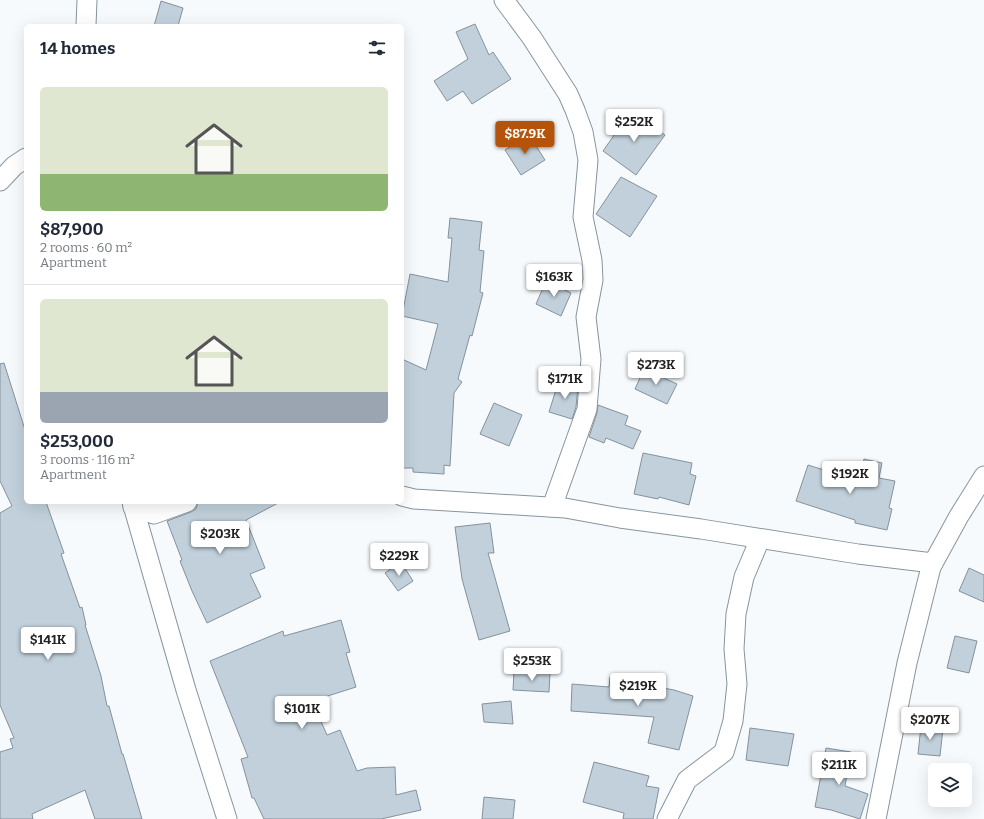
<!DOCTYPE html>
<html lang="en">
<head>
<meta charset="utf-8">
<style>
  :root { --surface:#fff; --page:#f6f6f7; --text:#1f2937; --muted:#747a83; --line:#e0e1e3; --accent:#b45309 }
  body { margin:0; font-family:Bitter,serif; background:var(--page); color:var(--text); height:100vh; display:flex; flex-direction:column; font-size:15px; white-space:nowrap }
  * { box-sizing:border-box; margin:0 }
  p { font-size:13px; color:var(--muted) }
  .icon { flex:none; width:22px; height:22px; fill:none; stroke:currentColor; stroke-width:2; stroke-linecap:round; stroke-linejoin:round }
  .map { position:relative; flex:1; overflow:hidden }
  .side { position:absolute; left:24px; top:24px; width:380px; height:480px; display:flex; flex-direction:column; background:var(--surface); border-radius:6px; box-shadow:0 4px 16px #0002 }
  .side>* { flex:none }
  .tools { position:absolute; left:928px; top:763px; display:grid; gap:8px }
  .tools a { display:grid; place-items:center; width:44px; height:44px; border-radius:6px; background:var(--surface); box-shadow:0 4px 16px #0002; font-size:20px }
  .price { position:absolute; translate:-50% -34px; padding:0 9px; border-radius:4px; background:#fff; color:#222; font-size:13px; line-height:26px; filter:drop-shadow(0 1px 2px #0008) }
  .price::after { content:''; position:absolute; left:50%; top:24px; width:12px; height:9px; margin-left:-6px; background:inherit; clip-path:polygon(0 0,100% 0,50% 100%) }
  .price.on { background:var(--accent); color:#fff }
  ul { padding:0; list-style:none }
  li { display:grid; align-content:center; gap:8px; height:212px; padding:0 16px }
  li+li { border-top:1px solid var(--line) }
  li span { display:grid; place-items:center; height:124px; border-radius:6px; color:#555 }
  li>.icon { margin-inline-start:auto }
  span .icon { width:72px; height:72px; fill:#fffc; stroke-width:1 }
  li b { font-size:17px }
  h2 { display:flex; justify-content:space-between; align-items:center; height:48px; padding:0 16px; font-size:17px }
  .map>svg:first-child { display:block }
</style>
</head>
<body>
<div class="map">
<svg width="984" height="819" viewBox="0 0 984 819">
  <rect width="100%" height="100%" fill="#f7fafc"/>
  <!-- building -->
  <g fill="#c1d0db" stroke="#84929d">
    <path d="M161,1L183,8L178,26H154Z"/>
    <path d="M475,24L489,55L493,52L511,79L472,104L463,91L447,101L434,81L468,59L456,32Z"/>
    <path d="M631,111L665,135L636,175L603,151Z"/>
    <path d="M529,135L545,160L521,175L505,150Z"/>
    <path d="M621,177L657,196L630,237L596,214Z"/>
    <path d="M450,218L482,222L479,250L484,251L480,292L483,293L472,336L470,335L458,379L462,382L454,393L450,466L444,465V474L413,472V468H402V359L426,370L438,324L402,316L410,274L448,282L452,238H448Z"/>
    <path d="M546,281L571,293L561,316L536,304Z"/>
    <path d="M4,363L26,433V502H46L64,553L61,554L80,608L82,607L86,625H85L101,676L107,706H109L122,754H123L142,819H95L85,790L32,814L33,819H0V752L13,748L10,739L14,738L0,705V513L12,506L0,481V364Z"/>
    <path d="M644,369L677,384L667,404L635,389Z"/>
    <path d="M559,380L578,386L576,407L572,419L549,412Z"/>
    <path d="M494,403L522,415L509,446L480,434Z"/>
    <path d="M598,405L628,416L625,425L641,431L633,449L606,438L604,443L589,437L597,413Z"/>
    <path d="M643,453L692,463L690,474L696,476L689,505L659,497L658,499L634,494Z"/>
    <path d="M864,459L882,463L879,478L895,481L889,508L892,509L887,530L855,523V520L796,501L808,465L859,481Z"/>
    <path d="M198,502H280L246,520L265,568L250,574L261,597L207,623L192,591L180,561L182,560L167,521L191,512L196,509Z"/>
    <path d="M490,523L494,553H488L510,631L479,640L462,579L455,527Z"/>
    <path d="M401,562L413,581L398,591L385,573Z"/>
    <path d="M969,568L984,575V602L959,591Z"/>
    <path d="M341,620L350,652L346,653L356,687L312,701L327,735L340,730L357,771L367,768L395,767L396,795L416,790L421,810L381,819H264L254,798H252L241,759L248,757L210,661L283,631L284,636Z"/>
    <path d="M955,636L977,641L969,673L947,668Z"/>
    <path d="M514,671L550,673L549,692L513,690Z"/>
    <path d="M610,677L637,679L636,683L674,690L693,696L679,750L648,743L654,717L571,711L572,684L609,687Z"/>
    <path d="M511,701L513,724L484,722L482,704Z"/>
    <path d="M921,726L943,728L940,756L918,754Z"/>
    <path d="M750,728L794,734L788,766L746,760Z"/>
    <path d="M826,748L851,752L845,786L868,794L860,819L831,810L815,807Z"/>
    <path d="M594,762L649,776L646,786L659,788L653,819H623L624,813L583,802Z"/>
    <path d="M484,797L515,800L513,819H482Z"/>
  </g>
  <g fill="none" stroke-linecap="round" stroke-linejoin="round">
    <!-- street casing -->
    <g stroke="#86959f" stroke-width="21">
      <g id="street">
        <path d="M504,0L532,38L568,94L575,110L583,132L588,160L583,217L592,260L593,280L586,317L591,359L587,409L552,507"/>
        <path d="M86,26L87,0"/>
        <path d="M0,181L14,166L26,158"/>
        <path d="M402,496L414,499L565,508L620,518L701,529L858,554L933,563L928,565L931,567"/>
        <path d="M132,502L186,690L227,819"/>
        <path d="M133,507L154,514L187,502"/>
        <path d="M667,819L687,780L724,752L733,721L737,684L734,649L736,614L744,577L760,539"/>
        <path d="M876,819L907,663L931,567L959,516L984,476"/>
      </g>
    </g>
    <!-- street -->
    <use href="#street" stroke="#fff" stroke-width="19"/>
  </g>
</svg>
<div class="tools">
<a><svg class="icon" aria-label="layers" viewBox="0 0 24 24"><path d="M12 4l9 5-9 5-9-5zM3 14l9 5 9-5"/></svg></a>
</div>
<b class="price" style="left:634px;top:143px">$252K</b>
<b class="price on" style="left:525px;top:155px">$87.9K</b>
<b class="price" style="left:554px;top:298px">$163K</b>
<b class="price" style="left:656px;top:386px">$273K</b>
<b class="price" style="left:565px;top:400px">$171K</b>
<b class="price" style="left:850px;top:495px">$192K</b>
<b class="price" style="left:220px;top:555px">$203K</b>
<b class="price" style="left:399px;top:577px">$229K</b>
<b class="price" style="left:48px;top:661px">$141K</b>
<b class="price" style="left:532px;top:682px">$253K</b>
<b class="price" style="left:638px;top:707px">$219K</b>
<b class="price" style="left:302px;top:730px">$101K</b>
<b class="price" style="left:930px;top:741px">$207K</b>
<b class="price" style="left:839px;top:786px">$211K</b>
<section class="side">
<h2>14 homes<svg class="icon" aria-label="filters" viewBox="0 0 24 24"><path d="M4 7h16M4 17h16"/><circle cx="9" cy="7" r="2"/><circle cx="15" cy="17" r="2"/></svg></h2>
<ul>
<li><span style="background:linear-gradient(#dfe7d0 70%,#8fb573 0)"><svg class="icon" aria-label="home" viewBox="0 0 24 24"><path d="M3 11l9-7 9 7M6 9v11h12V9"/></svg></span><div><b>$87,900</b><p>2 rooms · 60 m²</p><p>Apartment</p></div></li>
<li><span style="background:linear-gradient(#dfe7d0 75%,#9aa5b1 0)"><svg class="icon" aria-label="home" viewBox="0 0 24 24"><path d="M3 11l9-7 9 7M6 9v11h12V9"/></svg></span><div><b>$253,000</b><p>3 rooms · 116 m²</p><p>Apartment</p></div></li>
</ul>
</section>
</div>
</body>
</html>
